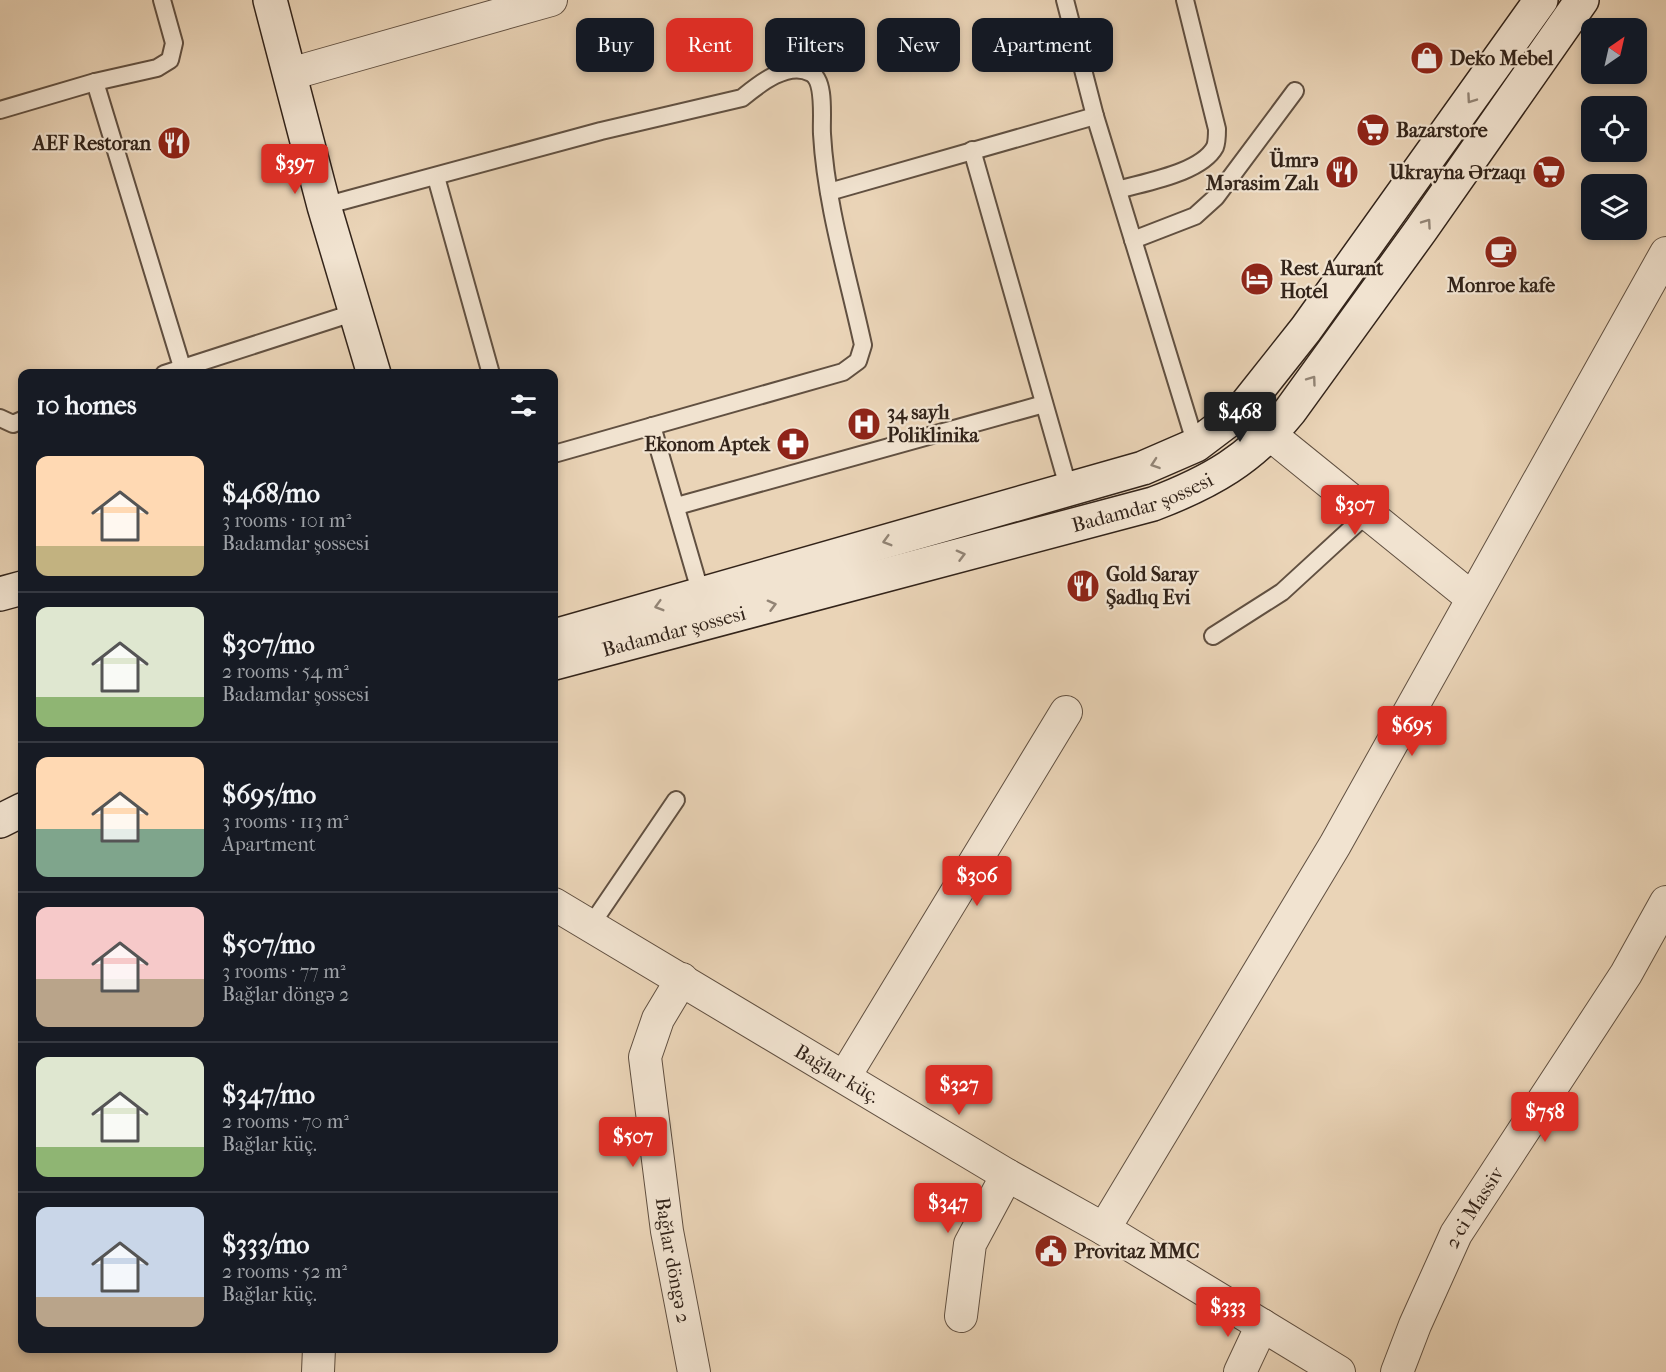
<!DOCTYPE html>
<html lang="en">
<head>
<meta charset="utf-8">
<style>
  :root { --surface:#171b24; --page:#242831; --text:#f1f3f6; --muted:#9ea1a6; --line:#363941; --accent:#d93025 }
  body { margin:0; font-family:"IM FELL French Canon",serif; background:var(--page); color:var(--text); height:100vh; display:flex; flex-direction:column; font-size:22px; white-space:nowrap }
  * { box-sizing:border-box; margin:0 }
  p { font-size:20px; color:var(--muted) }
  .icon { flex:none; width:33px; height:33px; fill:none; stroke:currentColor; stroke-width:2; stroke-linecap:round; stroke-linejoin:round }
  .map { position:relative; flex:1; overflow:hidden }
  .drawer { position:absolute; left:18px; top:369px; width:540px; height:984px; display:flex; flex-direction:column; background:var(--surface); border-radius:12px; box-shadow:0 3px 9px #0003 }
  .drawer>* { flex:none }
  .hud { position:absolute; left:576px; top:18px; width:570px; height:54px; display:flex; gap:12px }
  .needle { width:39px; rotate:34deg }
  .controls { position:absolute; left:1581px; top:18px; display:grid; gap:12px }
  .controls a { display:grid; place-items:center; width:66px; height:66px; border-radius:12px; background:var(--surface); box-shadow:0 3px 9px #0003; font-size:30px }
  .price { position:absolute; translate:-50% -51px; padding:0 14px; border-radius:6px; background:var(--accent); color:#fff; font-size:20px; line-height:39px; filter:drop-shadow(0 2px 3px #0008) }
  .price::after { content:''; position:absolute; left:50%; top:36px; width:18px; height:14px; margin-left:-9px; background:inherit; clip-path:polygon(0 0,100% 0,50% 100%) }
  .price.current { background:#222; color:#fff }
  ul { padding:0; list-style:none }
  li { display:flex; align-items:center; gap:18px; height:150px; padding:0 18px }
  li+li { border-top:2px solid var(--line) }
  li span { display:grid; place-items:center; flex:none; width:168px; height:120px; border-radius:12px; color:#555 }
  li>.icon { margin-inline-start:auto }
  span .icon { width:72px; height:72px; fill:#fffc; stroke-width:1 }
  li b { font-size:26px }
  h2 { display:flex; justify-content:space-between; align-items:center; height:72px; padding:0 18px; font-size:26px }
  .pill { padding:0 21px; border-radius:12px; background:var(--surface); box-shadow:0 3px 9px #0003; font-size:21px; line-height:54px }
  .pill.current { background:var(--accent); color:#fff }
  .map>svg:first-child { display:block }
</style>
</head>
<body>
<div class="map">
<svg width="1666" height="1372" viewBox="0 0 1666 1372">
  <rect width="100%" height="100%" fill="#ead4b7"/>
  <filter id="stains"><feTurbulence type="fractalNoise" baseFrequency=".00333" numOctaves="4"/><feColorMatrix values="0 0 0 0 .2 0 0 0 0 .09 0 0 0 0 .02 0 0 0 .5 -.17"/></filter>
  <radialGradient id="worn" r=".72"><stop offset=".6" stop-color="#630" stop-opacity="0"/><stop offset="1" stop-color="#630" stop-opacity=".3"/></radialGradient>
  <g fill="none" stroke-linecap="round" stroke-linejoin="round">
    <!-- lane casing -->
    <g stroke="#615041" stroke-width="20">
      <g id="lane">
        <path d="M1065,0L1095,116L1196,445"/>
        <path d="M95,82L182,367"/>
        <path d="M0,110L95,82L157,68L170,60L174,43L162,0"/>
        <path d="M972,150L1069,490"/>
        <path d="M436,177L491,374"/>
        <path d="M1118,190C1145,182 1201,173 1215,147C1217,142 1217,134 1217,129L1185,0"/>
        <path d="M829,192L1095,116"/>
        <path d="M324,206L601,131L742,98C758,85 788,60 811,73C826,81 821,119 822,134C826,205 848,276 863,345L858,361L843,372L554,454"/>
        <path d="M1133,240L1195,216L1216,197L1295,91"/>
        <path d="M164,374L356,312"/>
        <path d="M0,418L13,424L22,420"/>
        <path d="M652,426L701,594"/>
        <path d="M677,506L1044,404"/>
        <path d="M1213,636L1282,592L1367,514"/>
        <path d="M591,925L676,800"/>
      </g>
    </g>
    <!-- street casing -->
    <g stroke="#615041" stroke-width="34">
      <g id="street">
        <path d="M290,74L551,0"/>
        <path d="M1241,411L1472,598"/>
        <path id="s1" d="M554,904L1007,1175L1104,1229L1339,1372"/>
        <path id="s2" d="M682,979L658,1019L645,1057L667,1231L694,1372"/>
        <path d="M845,1076L1066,712"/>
        <path d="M1104,1229L1335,845L1666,253"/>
        <path d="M961,1316L970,1244L1007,1175"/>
        <path d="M318,1372L319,1348"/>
        <path d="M1240,1372L1262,1325"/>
        <path id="s3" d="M1397,1372L1415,1325L1456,1234L1626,974L1666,902"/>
      </g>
    </g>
    <!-- secondary casing -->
    <g stroke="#33241a" stroke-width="36">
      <g id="secondary">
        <path d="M270,0L324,206L374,374"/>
        <path d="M0,594L22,588"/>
        <path d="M554,636L1143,468L1196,445L1241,411L1306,329L1541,0"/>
        <path id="s4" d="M554,663L1153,504C1211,482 1251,459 1290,411L1421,230L1582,0"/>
        <path d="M0,821L22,810"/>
      </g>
    </g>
    <!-- lane -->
    <use href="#lane" stroke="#f1e3d0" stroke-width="16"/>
    <!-- street -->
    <use href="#street" stroke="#f1e3d0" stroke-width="32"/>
    <!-- secondary -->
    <use href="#secondary" stroke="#f1e3d0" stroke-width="33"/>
  </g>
  <!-- one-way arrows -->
  <defs><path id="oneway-chevron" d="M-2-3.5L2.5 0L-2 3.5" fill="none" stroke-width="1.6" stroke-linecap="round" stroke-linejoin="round" transform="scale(1.5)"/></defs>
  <g stroke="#928475">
    <use href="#oneway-chevron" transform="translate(1471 99) rotate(125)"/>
    <use href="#oneway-chevron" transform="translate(1427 223) rotate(-55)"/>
    <use href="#oneway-chevron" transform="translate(1312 380) rotate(-54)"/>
    <use href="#oneway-chevron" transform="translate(1155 464) rotate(161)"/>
    <use href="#oneway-chevron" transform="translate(887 541) rotate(164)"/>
    <use href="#oneway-chevron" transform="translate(961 555) rotate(-15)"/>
    <use href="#oneway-chevron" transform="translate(772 605) rotate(-15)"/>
    <use href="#oneway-chevron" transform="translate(659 606) rotate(164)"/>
  </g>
  <!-- icons -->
  <defs>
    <g id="shop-disc" transform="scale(1.725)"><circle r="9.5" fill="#8f2418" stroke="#f1e3d0"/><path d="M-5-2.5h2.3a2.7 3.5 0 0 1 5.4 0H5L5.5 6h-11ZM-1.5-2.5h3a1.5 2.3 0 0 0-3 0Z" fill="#fff"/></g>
    <g id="supermarket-disc" transform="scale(1.725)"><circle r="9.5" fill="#8f2418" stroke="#f1e3d0"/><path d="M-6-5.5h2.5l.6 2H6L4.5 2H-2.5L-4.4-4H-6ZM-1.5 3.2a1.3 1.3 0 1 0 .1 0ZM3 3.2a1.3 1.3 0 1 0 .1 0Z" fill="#fff"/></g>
    <g id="restaurant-disc" transform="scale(1.725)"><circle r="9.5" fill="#8f2418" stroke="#f1e3d0"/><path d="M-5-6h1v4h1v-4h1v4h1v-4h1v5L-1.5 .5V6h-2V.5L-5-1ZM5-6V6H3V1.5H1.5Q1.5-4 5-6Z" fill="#fff"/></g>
    <g id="cafe-disc" transform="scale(1.725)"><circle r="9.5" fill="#8f2418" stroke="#f1e3d0"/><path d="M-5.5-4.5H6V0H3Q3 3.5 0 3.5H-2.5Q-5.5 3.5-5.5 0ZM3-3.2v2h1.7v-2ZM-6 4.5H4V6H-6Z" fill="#fff"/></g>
    <g id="hotel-disc" transform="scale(1.725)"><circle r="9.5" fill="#8f2418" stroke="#f1e3d0"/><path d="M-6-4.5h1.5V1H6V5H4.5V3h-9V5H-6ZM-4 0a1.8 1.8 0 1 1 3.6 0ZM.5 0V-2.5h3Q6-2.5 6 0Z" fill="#fff"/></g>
    <g id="hospital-disc" transform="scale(1.725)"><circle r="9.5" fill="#8f2418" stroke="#f1e3d0"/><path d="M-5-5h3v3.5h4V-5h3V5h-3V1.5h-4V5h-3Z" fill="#fff"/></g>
    <g id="pharmacy-disc" transform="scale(1.725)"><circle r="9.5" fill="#8f2418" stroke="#f1e3d0"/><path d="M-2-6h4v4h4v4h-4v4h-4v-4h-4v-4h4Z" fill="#fff"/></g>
    <g id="civic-disc" transform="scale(1.725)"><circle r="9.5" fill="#8f2418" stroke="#f1e3d0"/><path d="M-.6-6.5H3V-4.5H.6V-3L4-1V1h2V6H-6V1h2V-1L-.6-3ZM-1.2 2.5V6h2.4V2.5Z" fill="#fff"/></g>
  </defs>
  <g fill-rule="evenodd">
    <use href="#shop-disc" x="1427" y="58"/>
    <use href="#supermarket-disc" x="1373" y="130"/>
    <use href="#restaurant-disc" x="174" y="143"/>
    <use href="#restaurant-disc" x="1342" y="172"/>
    <use href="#supermarket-disc" x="1549" y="172"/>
    <use href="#cafe-disc" x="1501" y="252"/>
    <use href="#hotel-disc" x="1257" y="279"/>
    <use href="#hospital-disc" x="864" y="424"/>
    <use href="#pharmacy-disc" x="793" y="444"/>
    <use href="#restaurant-disc" x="1083" y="586"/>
    <use href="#civic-disc" x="1051" y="1251"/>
  </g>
  <g text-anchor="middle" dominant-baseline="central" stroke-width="4.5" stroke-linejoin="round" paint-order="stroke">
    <!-- poi labels -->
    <g font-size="20" font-weight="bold" fill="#33241a" stroke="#f1e3d0" text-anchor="start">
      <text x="1450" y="58">Deko Mebel</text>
      <text x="1396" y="130">Bazarstore</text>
      <text x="151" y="143" text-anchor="end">AEF Restoran</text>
      <text x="1319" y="160" text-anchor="end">Ümrə<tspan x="1319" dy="23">Mərasim Zalı</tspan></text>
      <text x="1526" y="172" text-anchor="end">Ukrayna Ərzaqı</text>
      <text x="1280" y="268">Rest Aurant<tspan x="1280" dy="23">Hotel</tspan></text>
      <text x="1501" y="285" text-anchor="middle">Monroe kafe</text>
      <text x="887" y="412">34 saylı<tspan x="887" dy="23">Poliklinika</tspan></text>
      <text x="770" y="444" text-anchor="end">Ekonom Aptek</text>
      <text x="1106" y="574">Gold Saray<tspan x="1106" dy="23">Şadlıq Evi</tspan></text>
      <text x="1074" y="1251">Provitaz MMC</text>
    </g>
    <!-- street labels -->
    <g font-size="20" fill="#33241a" stroke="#f1e3d0">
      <text stroke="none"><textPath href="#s4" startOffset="610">Badamdar şossesi</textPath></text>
      <text stroke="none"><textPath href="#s4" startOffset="124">Badamdar şossesi</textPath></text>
      <text stroke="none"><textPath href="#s1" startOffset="330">Bağlar küç.</textPath></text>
      <text stroke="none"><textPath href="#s3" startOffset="182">2-ci Massiv</textPath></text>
      <text stroke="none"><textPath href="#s2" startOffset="292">Bağlar döngə 2</textPath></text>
    </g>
  </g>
  <rect width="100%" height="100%" filter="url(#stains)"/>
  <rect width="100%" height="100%" fill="url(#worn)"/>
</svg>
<div class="controls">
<a><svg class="needle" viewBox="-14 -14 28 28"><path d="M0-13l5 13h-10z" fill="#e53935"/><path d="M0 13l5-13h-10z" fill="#9ea1a6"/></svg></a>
<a><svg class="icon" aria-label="locate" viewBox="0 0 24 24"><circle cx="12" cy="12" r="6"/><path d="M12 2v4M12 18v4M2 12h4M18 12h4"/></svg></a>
<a><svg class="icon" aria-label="layers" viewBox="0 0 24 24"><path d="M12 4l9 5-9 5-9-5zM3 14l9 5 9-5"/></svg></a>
</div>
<b class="price" style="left:295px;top:195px">$397</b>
<b class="price current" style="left:1240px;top:443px">$468</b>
<b class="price" style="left:1355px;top:536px">$307</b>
<b class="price" style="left:1412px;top:757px">$695</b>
<b class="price" style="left:977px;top:907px">$306</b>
<b class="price" style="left:959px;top:1116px">$327</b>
<b class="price" style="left:1545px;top:1143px">$758</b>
<b class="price" style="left:633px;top:1168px">$507</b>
<b class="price" style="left:948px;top:1234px">$347</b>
<b class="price" style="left:1228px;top:1338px">$333</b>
<div class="hud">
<a class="pill">Buy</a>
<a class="pill current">Rent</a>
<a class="pill">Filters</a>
<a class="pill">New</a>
<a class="pill">Apartment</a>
</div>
<section class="drawer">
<h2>10 homes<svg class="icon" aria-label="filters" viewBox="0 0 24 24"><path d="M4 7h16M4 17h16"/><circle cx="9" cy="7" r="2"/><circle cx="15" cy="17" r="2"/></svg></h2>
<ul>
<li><span style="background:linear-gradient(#ffd9b3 75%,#c2b280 0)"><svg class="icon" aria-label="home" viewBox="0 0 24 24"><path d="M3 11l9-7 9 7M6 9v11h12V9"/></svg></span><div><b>$468/mo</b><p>3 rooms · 101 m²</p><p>Badamdar şossesi</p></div></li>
<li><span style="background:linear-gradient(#dfe7d0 75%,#8fb573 0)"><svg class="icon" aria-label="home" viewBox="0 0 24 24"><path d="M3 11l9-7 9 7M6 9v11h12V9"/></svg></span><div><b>$307/mo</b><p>2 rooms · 54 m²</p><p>Badamdar şossesi</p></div></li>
<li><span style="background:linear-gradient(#ffd9b3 60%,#7fa58c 0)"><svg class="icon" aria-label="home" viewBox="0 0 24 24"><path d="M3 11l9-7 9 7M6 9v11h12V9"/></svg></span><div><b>$695/mo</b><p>3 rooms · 113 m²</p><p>Apartment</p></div></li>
<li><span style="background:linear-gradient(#f6c9c9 60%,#b9a48a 0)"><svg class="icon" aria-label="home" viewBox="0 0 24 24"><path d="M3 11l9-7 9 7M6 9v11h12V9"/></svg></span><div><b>$507/mo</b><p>3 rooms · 77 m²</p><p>Bağlar döngə 2</p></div></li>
<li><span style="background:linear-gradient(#dfe7d0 75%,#8fb573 0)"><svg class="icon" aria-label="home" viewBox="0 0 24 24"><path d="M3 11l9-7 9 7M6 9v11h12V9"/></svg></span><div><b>$347/mo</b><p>2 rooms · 70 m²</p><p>Bağlar küç.</p></div></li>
<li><span style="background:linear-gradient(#c9d6e8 75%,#b9a48a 0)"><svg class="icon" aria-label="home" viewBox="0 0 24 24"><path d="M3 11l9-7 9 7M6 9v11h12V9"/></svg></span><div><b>$333/mo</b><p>2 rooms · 52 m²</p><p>Bağlar küç.</p></div></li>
</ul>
</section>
</div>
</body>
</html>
